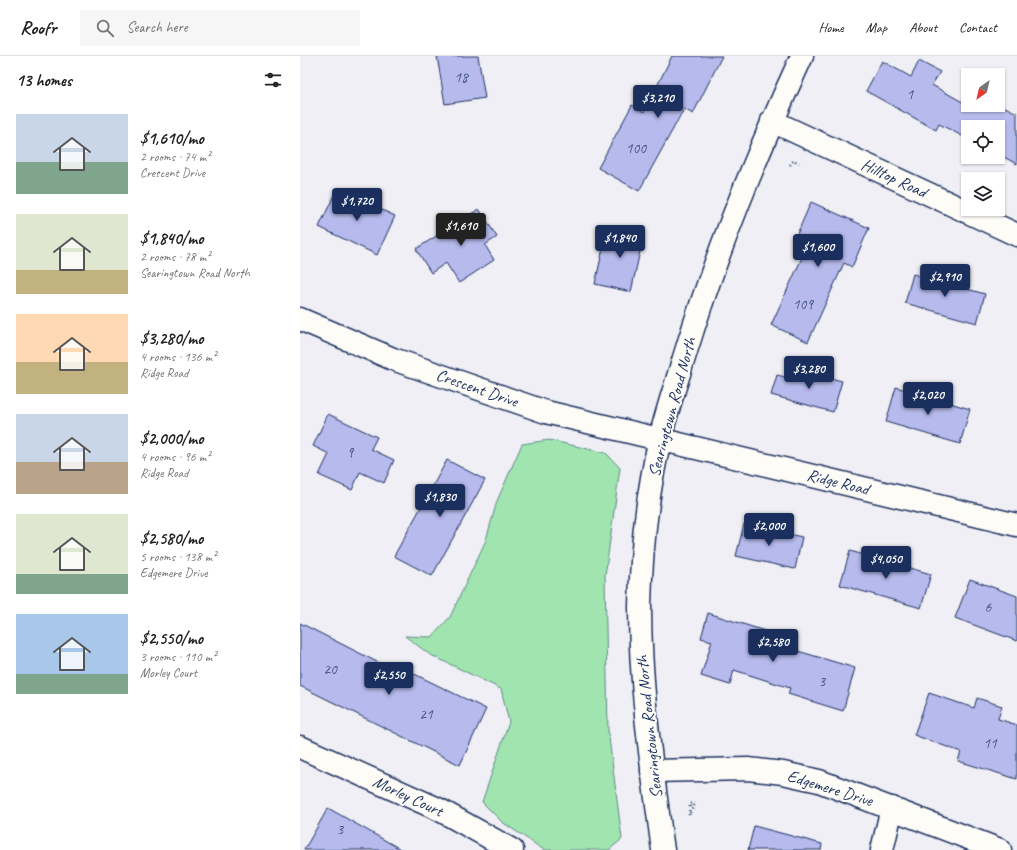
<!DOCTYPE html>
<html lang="en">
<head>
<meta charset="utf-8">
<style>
  :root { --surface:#fff; --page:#f6f6f6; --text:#202124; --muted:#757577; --line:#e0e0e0; --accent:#1b2f5e }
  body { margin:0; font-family:Caveat,sans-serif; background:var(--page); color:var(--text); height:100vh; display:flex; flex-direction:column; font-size:15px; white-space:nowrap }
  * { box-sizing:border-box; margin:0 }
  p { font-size:13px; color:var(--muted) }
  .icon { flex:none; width:22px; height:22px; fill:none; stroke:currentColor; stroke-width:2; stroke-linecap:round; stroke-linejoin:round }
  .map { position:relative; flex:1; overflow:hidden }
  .panel { display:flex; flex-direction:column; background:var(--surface); width:300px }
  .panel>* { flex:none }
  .needle { width:26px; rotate:214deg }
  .fabs { position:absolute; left:661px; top:12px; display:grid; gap:8px }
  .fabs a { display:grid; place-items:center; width:44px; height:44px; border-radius:0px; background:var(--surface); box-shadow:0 1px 3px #0004; font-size:20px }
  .price { position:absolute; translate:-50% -34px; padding:0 9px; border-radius:4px; background:var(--accent); color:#fff; font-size:13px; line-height:26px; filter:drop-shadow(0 1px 2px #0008) }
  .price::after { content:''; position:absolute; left:50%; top:24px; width:12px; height:9px; margin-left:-6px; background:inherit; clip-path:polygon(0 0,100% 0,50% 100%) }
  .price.current { background:#222; color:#fff }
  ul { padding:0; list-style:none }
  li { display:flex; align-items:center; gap:12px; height:100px; padding:0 16px }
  li span { display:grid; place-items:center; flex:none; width:112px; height:80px; border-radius:0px; color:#555 }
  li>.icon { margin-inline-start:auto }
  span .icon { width:48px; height:48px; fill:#fffc; stroke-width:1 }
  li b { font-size:17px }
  h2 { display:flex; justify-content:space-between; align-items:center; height:48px; padding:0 16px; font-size:17px }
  header { display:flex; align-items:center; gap:24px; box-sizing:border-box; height:56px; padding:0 20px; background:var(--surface); border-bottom:1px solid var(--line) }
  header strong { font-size:19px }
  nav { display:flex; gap:22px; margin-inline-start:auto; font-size:14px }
  .search { width:280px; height:36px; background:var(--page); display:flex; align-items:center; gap:10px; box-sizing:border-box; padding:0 14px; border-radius:0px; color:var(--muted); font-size:15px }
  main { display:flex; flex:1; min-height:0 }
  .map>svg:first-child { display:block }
</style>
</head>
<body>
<header>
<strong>Roofr</strong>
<div class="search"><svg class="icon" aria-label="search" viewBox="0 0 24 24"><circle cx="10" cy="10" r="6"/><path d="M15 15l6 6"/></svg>Search here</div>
<nav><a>Home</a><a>Map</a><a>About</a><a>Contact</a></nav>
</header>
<main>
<section class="panel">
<h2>13 homes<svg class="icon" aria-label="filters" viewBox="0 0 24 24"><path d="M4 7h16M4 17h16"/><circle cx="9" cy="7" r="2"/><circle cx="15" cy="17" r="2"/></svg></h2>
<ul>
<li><span style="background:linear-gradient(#c9d6e8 60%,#7fa58c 0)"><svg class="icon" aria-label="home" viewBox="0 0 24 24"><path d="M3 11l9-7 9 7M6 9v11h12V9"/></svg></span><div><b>$1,610/mo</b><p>2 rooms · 74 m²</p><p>Crescent Drive</p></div></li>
<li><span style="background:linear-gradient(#dfe7d0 70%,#c2b280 0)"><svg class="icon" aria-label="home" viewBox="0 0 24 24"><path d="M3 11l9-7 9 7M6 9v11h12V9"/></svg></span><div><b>$1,840/mo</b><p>2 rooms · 78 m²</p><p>Searingtown Road North</p></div></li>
<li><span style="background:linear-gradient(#ffd9b3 60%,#c2b280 0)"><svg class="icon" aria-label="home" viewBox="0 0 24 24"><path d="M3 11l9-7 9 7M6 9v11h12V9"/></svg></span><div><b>$3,280/mo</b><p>4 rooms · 136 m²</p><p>Ridge Road</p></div></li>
<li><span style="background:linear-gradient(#c9d6e8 60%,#b9a48a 0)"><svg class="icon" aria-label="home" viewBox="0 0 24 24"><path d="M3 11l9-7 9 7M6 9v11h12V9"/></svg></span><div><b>$2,000/mo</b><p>4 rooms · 96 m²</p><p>Ridge Road</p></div></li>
<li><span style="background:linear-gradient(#dfe7d0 75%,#7fa58c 0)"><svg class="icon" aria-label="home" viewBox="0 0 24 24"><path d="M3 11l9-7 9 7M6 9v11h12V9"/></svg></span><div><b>$2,580/mo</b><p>5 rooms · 138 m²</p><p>Edgemere Drive</p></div></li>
<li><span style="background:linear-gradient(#a9c7e8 75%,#7fa58c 0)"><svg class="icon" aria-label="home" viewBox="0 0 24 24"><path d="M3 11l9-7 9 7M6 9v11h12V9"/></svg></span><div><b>$2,550/mo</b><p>3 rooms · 110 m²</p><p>Morley Court</p></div></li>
</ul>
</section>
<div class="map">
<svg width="717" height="794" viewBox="0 0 717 794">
  <rect width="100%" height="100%" fill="#efeff5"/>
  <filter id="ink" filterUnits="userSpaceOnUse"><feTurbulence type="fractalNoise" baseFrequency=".025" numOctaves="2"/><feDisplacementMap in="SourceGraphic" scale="8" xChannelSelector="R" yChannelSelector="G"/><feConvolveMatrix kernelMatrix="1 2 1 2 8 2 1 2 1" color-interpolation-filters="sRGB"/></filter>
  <g filter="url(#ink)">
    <!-- green -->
    <path fill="#a0e4af" stroke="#5e8a86" d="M249,384L306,397L320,412L305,520L308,674L322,783L309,794H244L202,766L182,746L209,666L201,633L129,598L105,580L132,581L150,561L186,484L197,445L222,388Z"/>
    <!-- building -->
    <g fill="#b6baec" stroke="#1b2f5e">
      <path d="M137,0H178L185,42L145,48Z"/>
      <path d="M372,0H422L393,58L384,53L339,135L298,112L332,49L344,56Z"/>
      <path d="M582,5L611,21L619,5L640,16L632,29L668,49H701L717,57V108L698,98V71H668V83L639,68L636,74L566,35Z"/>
      <path d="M37,133L95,160L77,199L19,171Z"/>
      <path d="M511,146L569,172L552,211L544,207L508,286L471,269L507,191L494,185Z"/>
      <path d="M179,153L197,181L185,189L194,204L159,227L146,207L131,217L116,193Z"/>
      <path d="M308,170L344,177L331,236L295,228Z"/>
      <path d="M613,218L685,238L677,267L605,247Z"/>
      <path d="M500,314L542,325L533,356L471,339L477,319L497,324Z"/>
      <path d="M596,331L670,353L660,388L586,366Z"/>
      <path d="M28,358L77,381L71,393L94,404L84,427L60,416L52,434L19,419L29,398L13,390Z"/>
      <path d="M147,404L185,424L132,520L94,500Z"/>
      <path d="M444,468L502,481L495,513L436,500Z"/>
      <path d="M550,495L631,518L621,552L540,529Z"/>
      <path d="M670,523L717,540V585L655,562Z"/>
      <path d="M408,557L484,581L481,590L555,612L543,655L488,638L490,632L434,614L430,629L401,620L412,585L401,582Z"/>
      <path d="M0,567L89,612L92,607L186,653L160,709L0,630Z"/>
      <path d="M629,637L674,652L677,642L702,650L698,663L717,669V723L658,705L661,696L614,679Z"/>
      <path d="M28,752L102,794H4Z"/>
      <path d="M454,770L522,788L521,794H448Z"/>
    </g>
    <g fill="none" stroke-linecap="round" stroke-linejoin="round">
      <!-- minor casing -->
      <g stroke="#1b2f5e" stroke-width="25">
        <g id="minor">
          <path d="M472,65L717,179"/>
          <path d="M0,263L93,303L246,356L717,469"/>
          <path d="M0,691L140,754L212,794"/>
          <path d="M352,715L448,713L483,717L519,725L700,794"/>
          <path d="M582,794L592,752"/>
        </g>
      </g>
      <!-- major casing -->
      <g stroke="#1b2f5e" stroke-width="25">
        <path id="major" d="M363,794C352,713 340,633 340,551C341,495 347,438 360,383C367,353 378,322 387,292C418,192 458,95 502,0"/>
      </g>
      <!-- path -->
      <g stroke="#1b2f5e" stroke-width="2.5" stroke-dasharray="1 3" stroke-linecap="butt">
        <path d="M490,109L494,104L499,107"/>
        <path d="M390,757L395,748"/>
        <path d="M389,759L390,748L395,747"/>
      </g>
      <!-- minor -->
      <use href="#minor" stroke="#fdfcf7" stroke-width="22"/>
      <!-- major -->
      <use href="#major" stroke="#fdfcf7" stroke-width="22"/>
    </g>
  </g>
  <g text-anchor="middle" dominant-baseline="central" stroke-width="4" stroke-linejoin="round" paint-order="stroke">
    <!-- number labels -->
    <g font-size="15" fill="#425282">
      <text x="161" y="21">18</text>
      <text x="610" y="38">1</text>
      <text x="336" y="92">100</text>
      <text x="503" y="248">109</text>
      <text x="50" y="396">9</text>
      <text x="688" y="551">6</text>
      <text x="30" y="613">20</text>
      <text x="522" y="625">3</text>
      <text x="126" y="658">21</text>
      <text x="690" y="687">11</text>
      <text x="40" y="773">3</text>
    </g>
    <!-- street labels -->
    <g font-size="17" fill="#1b2f5e" stroke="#fdfcf7">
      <text transform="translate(594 122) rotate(25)">Hilltop Road</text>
      <text transform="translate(177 332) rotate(19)">Crescent Drive</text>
      <text transform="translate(372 351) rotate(-75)">Searingtown Road North</text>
      <text transform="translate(538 426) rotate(14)">Ridge Road</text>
      <text transform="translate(349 671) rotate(-96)">Searingtown Road North</text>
      <text transform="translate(530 732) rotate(17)">Edgemere Drive</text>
      <text transform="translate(108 740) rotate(25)">Morley Court</text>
    </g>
  </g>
</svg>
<div class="fabs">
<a><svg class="needle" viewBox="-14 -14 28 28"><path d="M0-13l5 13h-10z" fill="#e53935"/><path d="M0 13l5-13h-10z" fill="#757577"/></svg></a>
<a><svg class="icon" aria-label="locate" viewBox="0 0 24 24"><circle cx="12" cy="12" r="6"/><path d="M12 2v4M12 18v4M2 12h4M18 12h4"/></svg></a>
<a><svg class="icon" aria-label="layers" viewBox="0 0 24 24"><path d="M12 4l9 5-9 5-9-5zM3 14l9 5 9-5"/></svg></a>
</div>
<b class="price" style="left:358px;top:63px">$3,210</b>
<b class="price" style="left:57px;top:166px">$1,720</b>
<b class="price current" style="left:161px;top:191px">$1,610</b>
<b class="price" style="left:320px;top:203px">$1,840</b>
<b class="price" style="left:518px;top:212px">$1,600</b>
<b class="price" style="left:645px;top:242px">$2,910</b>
<b class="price" style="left:509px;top:334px">$3,280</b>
<b class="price" style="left:628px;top:360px">$2,020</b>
<b class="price" style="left:140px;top:462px">$1,830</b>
<b class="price" style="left:469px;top:491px">$2,000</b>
<b class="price" style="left:586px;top:524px">$4,050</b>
<b class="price" style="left:473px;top:607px">$2,580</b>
<b class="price" style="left:89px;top:640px">$2,550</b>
</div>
</main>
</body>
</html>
